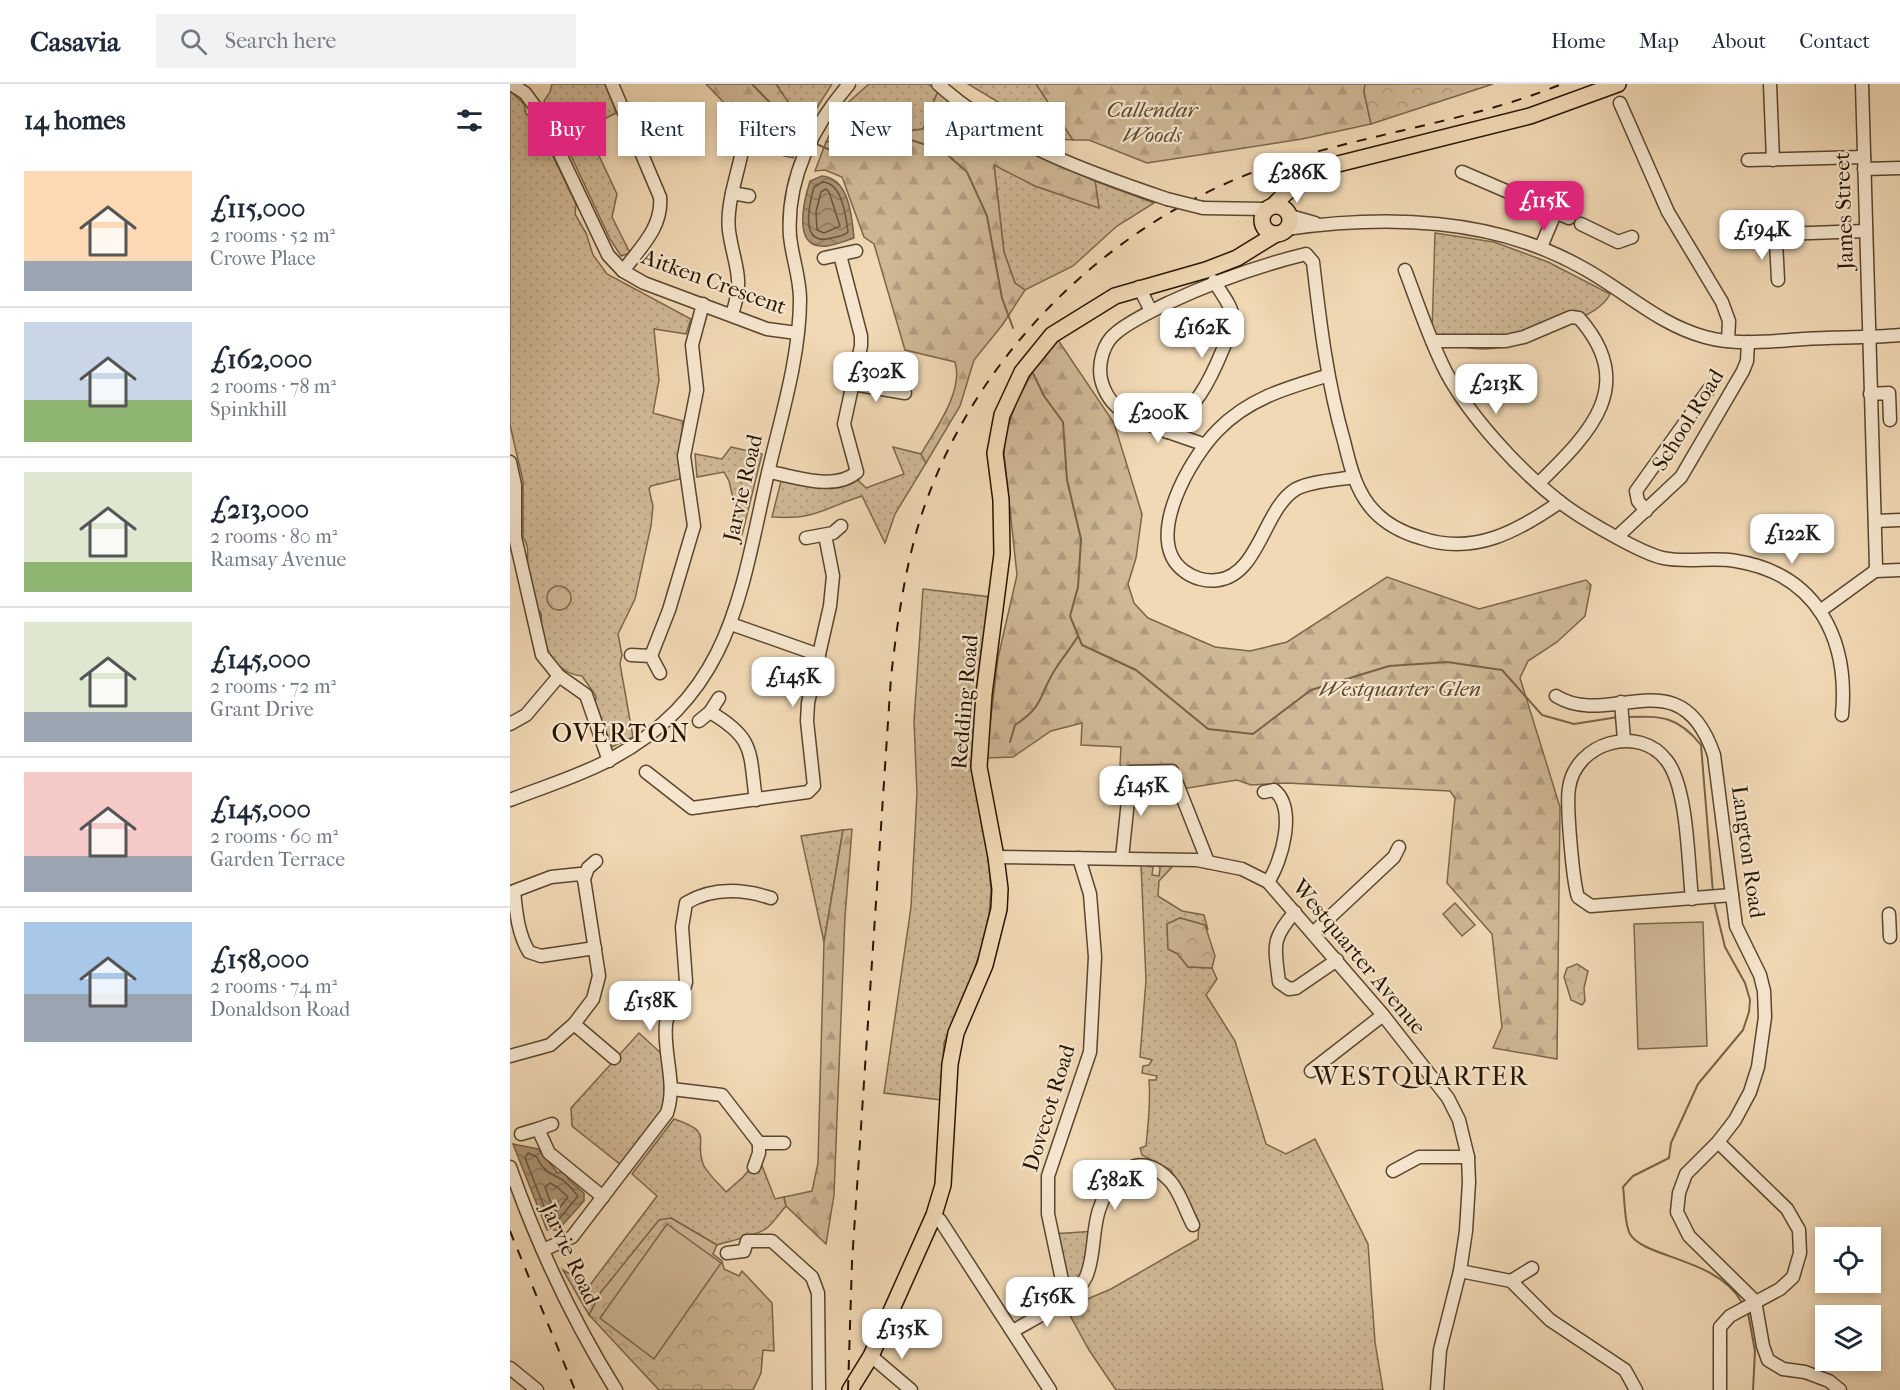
<!DOCTYPE html>
<html lang="en">
<head>
<meta charset="utf-8">
<style>
  :root { --surface:#fff; --page:#f2f2f3; --text:#1f2937; --muted:#747a83; --line:#e0e1e3; --accent:#db2777 }
  body { margin:0; font-family:"IM FELL French Canon",serif; background:var(--page); color:var(--text); height:100vh; display:flex; flex-direction:column; font-size:22px; white-space:nowrap }
  * { box-sizing:border-box; margin:0 }
  p { font-size:20px; color:var(--muted) }
  .icon { flex:none; width:33px; height:33px; fill:none; stroke:currentColor; stroke-width:2; stroke-linecap:round; stroke-linejoin:round }
  .map { position:relative; flex:1; overflow:hidden }
  .sheet { display:flex; flex-direction:column; background:var(--surface); width:510px }
  .sheet>* { flex:none }
  .guide { position:absolute; left:18px; top:18px; width:570px; height:54px; display:flex; gap:12px }
  .fabs { position:absolute; left:1305px; top:1143px; display:grid; gap:12px }
  .fabs a { display:grid; place-items:center; width:66px; height:66px; border-radius:0px; background:var(--surface); box-shadow:0 3px 9px #0003; font-size:30px }
  .price { position:absolute; translate:-50% -51px; padding:0 14px; border-radius:12px; background:#fff; color:#222; font-size:20px; line-height:39px; filter:drop-shadow(0 2px 3px #0008) }
  .price::after { content:''; position:absolute; left:50%; top:36px; width:18px; height:14px; margin-left:-9px; background:inherit; clip-path:polygon(0 0,100% 0,50% 100%) }
  .price.current { background:var(--accent); color:#fff }
  ul { padding:0; list-style:none }
  li { display:flex; align-items:center; gap:18px; height:150px; padding:0 24px }
  li+li { border-top:2px solid var(--line) }
  li span { display:grid; place-items:center; flex:none; width:168px; height:120px; border-radius:0px; color:#555 }
  li>.icon { margin-inline-start:auto }
  span .icon { width:72px; height:72px; fill:#fffc; stroke-width:1 }
  li b { font-size:26px }
  h2 { display:flex; justify-content:space-between; align-items:center; height:72px; padding:0 24px; font-size:26px }
  .pill { padding:0 21px; border-radius:0px; background:var(--surface); box-shadow:0 3px 9px #0003; font-size:21px; line-height:54px }
  .pill.current { background:var(--accent); color:#fff }
  header { display:flex; align-items:center; gap:36px; box-sizing:border-box; height:84px; padding:0 30px; background:var(--surface); border-bottom:2px solid var(--line) }
  header strong { font-size:28px }
  nav { display:flex; gap:33px; margin-inline-start:auto; font-size:21px }
  .search { width:420px; height:54px; background:var(--page); display:flex; align-items:center; gap:15px; box-sizing:border-box; padding:0 21px; border-radius:0px; color:var(--muted); font-size:22px }
  main { display:flex; flex:1; min-height:0 }
  .map>svg:first-child { display:block }
</style>
</head>
<body>
<header>
<strong>Casavia</strong>
<div class="search"><svg class="icon" aria-label="search" viewBox="0 0 24 24"><circle cx="10" cy="10" r="6"/><path d="M15 15l6 6"/></svg>Search here</div>
<nav><a>Home</a><a>Map</a><a>About</a><a>Contact</a></nav>
</header>
<main>
<section class="sheet">
<h2>14 homes<svg class="icon" aria-label="filters" viewBox="0 0 24 24"><path d="M4 7h16M4 17h16"/><circle cx="9" cy="7" r="2"/><circle cx="15" cy="17" r="2"/></svg></h2>
<ul>
<li><span style="background:linear-gradient(#ffd9b3 75%,#9aa5b1 0)"><svg class="icon" aria-label="home" viewBox="0 0 24 24"><path d="M3 11l9-7 9 7M6 9v11h12V9"/></svg></span><div><b>£115,000</b><p>2 rooms · 52 m²</p><p>Crowe Place</p></div></li>
<li><span style="background:linear-gradient(#c9d6e8 65%,#8fb573 0)"><svg class="icon" aria-label="home" viewBox="0 0 24 24"><path d="M3 11l9-7 9 7M6 9v11h12V9"/></svg></span><div><b>£162,000</b><p>2 rooms · 78 m²</p><p>Spinkhill</p></div></li>
<li><span style="background:linear-gradient(#dfe7d0 75%,#8fb573 0)"><svg class="icon" aria-label="home" viewBox="0 0 24 24"><path d="M3 11l9-7 9 7M6 9v11h12V9"/></svg></span><div><b>£213,000</b><p>2 rooms · 80 m²</p><p>Ramsay Avenue</p></div></li>
<li><span style="background:linear-gradient(#dfe7d0 75%,#9aa5b1 0)"><svg class="icon" aria-label="home" viewBox="0 0 24 24"><path d="M3 11l9-7 9 7M6 9v11h12V9"/></svg></span><div><b>£145,000</b><p>2 rooms · 72 m²</p><p>Grant Drive</p></div></li>
<li><span style="background:linear-gradient(#f6c9c9 70%,#9aa5b1 0)"><svg class="icon" aria-label="home" viewBox="0 0 24 24"><path d="M3 11l9-7 9 7M6 9v11h12V9"/></svg></span><div><b>£145,000</b><p>2 rooms · 60 m²</p><p>Garden Terrace</p></div></li>
<li><span style="background:linear-gradient(#a9c7e8 60%,#9aa5b1 0)"><svg class="icon" aria-label="home" viewBox="0 0 24 24"><path d="M3 11l9-7 9 7M6 9v11h12V9"/></svg></span><div><b>£158,000</b><p>2 rooms · 74 m²</p><p>Donaldson Road</p></div></li>
</ul>
</section>
<div class="map">
<svg width="1390" height="1306" viewBox="0 0 1390 1306">
  <defs>
    <pattern id="grass-dots" width="8" height="8" patternUnits="userSpaceOnUse" patternTransform="scale(1.5)"><rect width="8" height="8" fill="#cfb896"/><path d="M2 2h.1M6 6h.1" fill="none" stroke="#b29d80" stroke-width="1.8" stroke-linecap="round"/></pattern>
    <pattern id="forest-firs" width="22" height="20" patternUnits="userSpaceOnUse" patternTransform="scale(1.5)"><rect width="22" height="20" fill="#cfb896"/><path d="M5 1l3.5 6h-7zM16 11l3.5 6h-7z" fill="#b29d80"/></pattern>
    <pattern id="park-crowns" width="20" height="18" patternUnits="userSpaceOnUse" patternTransform="scale(1.5)"><rect width="20" height="18" fill="#cfb896"/><path d="M2 6a3 3 0 1 1 6 0M12 15a3 3 0 1 1 6 0" fill="none" stroke="#b29d80"/></pattern>
    <pattern id="water-waves" width="16" height="10" patternUnits="userSpaceOnUse" patternTransform="scale(1.5)"><rect width="16" height="10" fill="#ac9677"/><path d="M0 5q4-4 8 0t8 0" fill="none" stroke="#8c795f"/></pattern>
  </defs>
  <rect width="100%" height="100%" fill="#f1d9b5"/>
  <filter id="stains"><feTurbulence type="fractalNoise" baseFrequency=".00333" numOctaves="4"/><feColorMatrix values="0 0 0 0 .2 0 0 0 0 .09 0 0 0 0 .02 0 0 0 .5 -.17"/></filter>
  <radialGradient id="worn" r=".72"><stop offset=".6" stop-color="#630" stop-opacity="0"/><stop offset="1" stop-color="#630" stop-opacity=".3"/></radialGradient>
  <!-- grass -->
  <g fill="url(#grass-dots)" stroke="#7b664b" stroke-width="1.5">
    <path d="M42,0H97L106,29L76,44L107,110L102,133L120,169L111,172L100,155L55,59L56,52L49,35L42,33L34,17L40,8Z"/>
    <path d="M266,0H322L301,33L283,74L262,69L248,55L252,48L236,33L221,26L242,28L263,39L269,4Z"/>
    <path d="M359,0H418L428,7L413,45L316,58L334,22Z"/>
    <path d="M458,0H526L563,56L550,55Z"/>
    <path d="M0,7L14,20L16,30L25,35L66,120L65,130L76,149L83,171L97,190L181,235L176,250L144,245L149,296L143,329L173,337L169,370L170,395L141,402L139,405L143,422L141,442L125,515L108,550L112,571L110,580L123,653L102,663L85,618L86,612L72,592C50,590 29,566 31,543C31,538 32,535 31,529L27,524C24,512 19,499 18,486C16,474 21,464 13,453V397L0,341Z"/>
    <path d="M484,80L525,102L589,124L585,97L644,119L607,142L563,182L515,206L505,199L494,168Z"/>
    <path d="M925,149L984,158L1038,178L1100,210C1094,223 1077,231 1064,237C1020,259 966,281 922,249Z"/>
    <path d="M221,363L252,370L232,451L219,397L214,388L187,393L185,370L212,375Z"/>
    <path d="M383,363L411,370L416,379L385,430L375,459L352,412C314,424 306,436 262,433L272,393L332,400L348,396L356,404L394,390Z"/>
    <path d="M413,505L481,513L463,669V695L477,763L481,806L478,845L463,889L434,959L431,1016L374,1009L401,823L407,709L404,637Z"/>
    <path d="M333,746L314,858L291,752Z"/>
    <path d="M631,780L643,783L642,791L649,792L650,784L648,781L662,783L649,797L648,812L672,827L694,831L698,846L695,841L670,834L657,840L658,865L668,870L678,883L702,884L707,895L696,911L725,957L756,1060L776,1070L805,1055L858,1160L865,1258L873,1306H606L579,1266L556,1224L601,1205L688,1155L689,1138L661,1086L632,1071L630,1064L636,1062C638,1040 641,1018 639,996H646L647,992L632,989L633,982L639,981L642,976L630,973L636,896Z"/>
    <path d="M129,949L153,971L156,1017L147,1035L111,1081L62,1042L61,1024Z"/>
    <path d="M164,1035C207,1049 182,1056 194,1082C199,1091 209,1100 216,1108L233,1093L249,1074L265,1115L274,1113L276,1122C270,1129 264,1138 257,1144C249,1151 220,1157 207,1161L161,1134L91,1208L79,1231L53,1186L80,1201L147,1112L122,1090Z"/>
    <path d="M586,1147L576,1195L556,1215L542,1150Z"/>
  </g>
  <!-- forest -->
  <g fill="url(#forest-firs)" stroke="#7b664b" stroke-width="1.5">
    <path d="M196,0H266L289,34L281,44L263,39L242,28L221,26Z"/>
    <path d="M526,0H855L854,8L861,40L792,55L637,79L579,56H563Z"/>
    <path d="M428,7L523,69L585,97L589,124L525,102L484,81L494,168L505,199L515,206L493,240L464,276L450,322L416,379L411,370C425,346 454,307 445,278L395,266L364,160L354,153L332,93L315,86L305,87L316,58L413,45Z"/>
    <path d="M548,256L604,339L632,430L626,474L618,500L624,519L638,534L705,563L740,567L777,558L877,493L969,525L1076,496L1081,501L1075,532L1047,558L1018,577L1010,594L1050,723L1047,975L983,964L992,943L982,850L937,799L945,714L940,707L776,699L741,701L727,696L672,705L664,685L617,687L610,681L611,663L571,661L572,639L541,647L503,673L476,674L488,574L507,491L494,370L495,350L506,319L528,277Z"/>
    <path d="M342,745L335,833L324,1111L316,1160L276,1122L274,1113L302,1107L308,1079L314,858L333,746Z"/>
  </g>
  <!-- park -->
  <g fill="url(#park-crowns)" stroke="#7b664b" stroke-width="1.5">
    <path d="M855,0H983L861,40L854,8Z"/>
    <circle cx="49" cy="514" r="12"/>
    <path d="M670,834L695,841L705,872L702,884L678,883L668,870L658,865L657,840Z"/>
    <path d="M1067,880L1078,887L1074,904L1075,917L1072,921L1061,916L1054,893L1057,884Z"/>
    <path d="M161,1134L207,1161L203,1170L212,1177L214,1185L229,1192L232,1187L262,1219L264,1267L253,1266L251,1289L243,1306H149L79,1231L91,1208L149,1136Z"/>
  </g>
  <!-- pitch -->
  <g fill="#cfb896" stroke="#7b664b" stroke-width="1.5">
    <path d="M945,819L965,841L952,852L933,830Z"/>
    <path d="M1193,838L1197,962L1128,965L1124,840Z"/>
    <path d="M157,1140L211,1179L144,1275L90,1234Z"/>
  </g>
  <!-- water -->
  <g fill="url(#water-waves)" stroke="#776247" stroke-width="1.5">
    <path d="M312,92C339,94 342,132 344,154C335,157 326,161 317,162C281,167 294,116 300,97Z"/>
    <path d="M3,1060L28,1065L48,1089L52,1087L57,1090L58,1095L74,1109V1117L48,1146H37Z"/>
  </g>
  <g fill="none" stroke-linecap="round" stroke-linejoin="round">
    <!-- shore -->
    <g stroke="#6a563c" stroke-width="1.5">
      <path d="M313,98C332,99 336,132 338,148C334,152 327,153 321,154C289,163 299,121 304,103Z"/>
      <path d="M316,105L319,108L330,142L314,149L307,146L306,128L311,108Z"/>
      <path d="M18,1069L27,1073C31,1085 41,1090 51,1095C56,1097 63,1107 68,1112L45,1140L40,1138L15,1074Z"/>
      <path d="M40,1099L47,1103L58,1113L47,1127L43,1125L35,1103Z"/>
    </g>
    <!-- stream -->
    <g stroke="#776247" stroke-width="2">
      <path d="M242,0L296,56"/>
      <path d="M304,59L325,68L398,55L432,66L457,88L477,132L492,214L503,244"/>
      <path d="M521,285L534,312L553,338L557,396L571,455L568,503L560,532L572,561L626,586L698,645L743,650L801,606L879,582L937,578L992,586L1032,631L1064,640L1108,633"/>
      <path d="M1116,633C1152,632 1168,632 1191,661L1203,809"/>
      <path d="M500,658L505,641C535,622 529,610 546,584C553,573 561,564 568,552"/>
      <path d="M1204,818L1215,863L1235,899L1240,916L1239,928L1233,946L1188,1000L1161,1059L1159,1074L1123,1092L1113,1103C1115,1116 1114,1139 1120,1150C1134,1174 1206,1174 1231,1217"/>
      <path d="M1238,1229L1245,1267L1243,1306"/>
    </g>
    <!-- minor casing -->
    <g stroke="#5a462d" stroke-width="15">
      <g id="minor">
        <path d="M1,0L15,9L32,32L98,171L113,187L134,199L257,245L287,249"/>
        <path d="M102,0L150,113C153,143 130,164 113,187"/>
        <path d="M428,0C492,58 577,88 657,115"/>
        <path d="M1260,0L1263,76"/>
        <path d="M1110,19L1158,128L1212,218L1219,237L1218,257"/>
        <path d="M124,56L146,47"/>
        <path d="M1238,76L1354,73"/>
        <path d="M1354,85L1390,84"/>
        <path d="M952,88L1059,134"/>
        <path d="M222,109L239,112"/>
        <path d="M693,124L756,125"/>
        <path d="M780,132L805,139"/>
        <path d="M1071,140L1108,158L1122,153"/>
        <path d="M776,145C876,131 983,133 1073,184C1115,207 1148,240 1195,253C1227,262 1262,257 1294,255C1326,253 1358,254 1390,251"/>
        <path d="M1031,163L1052,113"/>
        <path d="M314,174L346,167"/>
        <path d="M895,186C908,220 919,255 936,288C960,333 1010,387 1050,418C1069,433 1130,469 1153,474C1177,479 1202,473 1226,477C1307,490 1339,555 1332,631"/>
        <path d="M1268,196L1266,157L1272,150L1356,147"/>
        <path d="M629,203L641,227"/>
        <path d="M222,230C235,193 224,182 219,147C216,123 226,95 231,72"/>
        <path d="M922,257H996L1014,253L1061,233L1069,234C1128,301 1081,348 1029,399"/>
        <path d="M816,292C776,304 738,315 708,346C681,373 632,456 674,487C683,494 696,498 708,496C749,491 754,424 786,405C801,397 826,396 844,393"/>
        <path d="M343,300L395,309"/>
        <path d="M1360,310L1379,309L1380,336"/>
        <path d="M657,348C687,319 697,304 713,265C717,255 723,244 723,234C722,221 710,208 704,197"/>
        <path d="M695,361C668,351 639,343 614,328C602,321 594,308 591,295C588,280 593,259 606,249C620,237 640,228 658,219C703,198 747,182 796,170L803,178C810,239 817,298 834,357C840,382 846,408 864,427C877,441 894,449 911,454C964,472 1008,447 1050,418"/>
        <path d="M0,378L5,401V453L32,571L49,592L76,611L99,677"/>
        <path d="M259,388C285,392 324,408 347,388L334,340L351,262V252L330,171"/>
        <path d="M1136,427L1128,417L1126,407L1199,305"/>
        <path d="M1365,437L1390,436"/>
        <path d="M1108,452L1171,393L1233,287L1237,277L1238,258"/>
        <path d="M296,454L323,449L331,442"/>
        <path d="M1365,487L1390,486"/>
        <path d="M1310,527L1365,487L1366,482L1352,0"/>
        <path d="M221,540L309,571"/>
        <path d="M121,571L141,572L150,589"/>
        <path d="M141,572L159,526L184,442L174,372L187,306L182,261L193,220"/>
        <path d="M1046,612C1100,646 1170,571 1204,671L1226,842L1250,891L1254,907L1255,933L1248,983L1240,1008L1225,1036L1208,1058L1176,1090L1169,1109L1167,1128L1179,1152L1245,1217L1253,1262L1258,1276L1273,1285L1295,1288L1319,1297L1330,1306"/>
        <path d="M1111,618L1114,656"/>
        <path d="M200,628C246,655 239,668 246,716"/>
        <path d="M189,637L200,628L209,614"/>
        <path d="M0,640L16,631L49,592"/>
        <path d="M136,688L182,724L298,708L304,702L297,637L298,619L320,522L323,492L315,451"/>
        <path d="M754,708L764,706C787,724 772,777 758,798"/>
        <path d="M0,716C33,703 70,692 101,675C220,611 230,513 257,393C270,336 290,274 290,215C290,194 282,173 280,152C276,95 303,42 339,0"/>
        <path d="M486,773L687,776L732,785L758,798L873,931L938,1014L949,1036L958,1073L959,1098L956,1147L950,1187L930,1266L927,1306"/>
        <path d="M612,774L621,688L662,687L698,778"/>
        <path d="M74,795L70,790L41,793L4,807C6,828 8,850 19,868L31,872L85,864"/>
        <path d="M1182,815C1178,779 1178,705 1157,677C1129,639 1065,659 1059,704C1056,721 1063,798 1068,813L1081,822L1222,811"/>
        <path d="M785,828C760,856 765,863 769,898L779,905L786,904L827,876"/>
        <path d="M1379,830L1380,853"/>
        <path d="M803,849L884,773L889,763"/>
        <path d="M64,940L104,974"/>
        <path d="M0,972L40,961L64,940L83,915L89,892L74,795L78,784L86,777"/>
        <path d="M801,987L873,931"/>
        <path d="M162,1005L212,1011L249,1059"/>
        <path d="M42,1040L28,1045L39,1069L93,1113"/>
        <path d="M11,1050L28,1045"/>
        <path d="M1208,1058L1277,1125L1289,1146L1290,1169L1283,1193L1270,1205L1220,1232L1210,1243V1306"/>
        <path d="M0,1083C27,1160 63,1237 106,1306"/>
        <path d="M244,1083L249,1069V1059H274"/>
        <path d="M883,1087L909,1073H958"/>
        <path d="M424,1131L430,1136L540,1306"/>
        <path d="M33,1166L62,1153L157,1029C167,999 153,971 156,940C158,923 173,914 176,898L172,843L176,819C203,803 233,805 261,814"/>
        <path d="M217,1169L234,1167L237,1157H262L302,1193L308,1209L309,1306"/>
        <path d="M950,1187L1001,1197L1022,1184"/>
        <path d="M1001,1197L1040,1236L1115,1286L1126,1306"/>
        <path d="M556,1215L538,1130V1092L580,968L585,873L580,810L569,774"/>
        <path d="M503,1247C523,1235 566,1215 576,1193C585,1173 582,1147 589,1126C601,1091 628,1062 660,1097C670,1108 676,1128 683,1141"/>
        <path d="M361,1272L401,1306"/>
        <path d="M0,1284L27,1306"/>
      </g>
    </g>
    <!-- major casing -->
    <g stroke="#271500" stroke-width="18">
      <g id="major">
        <path d="M764,121C782,101 800,91 824,81L1020,32L1108,0"/>
        <circle cx="766" cy="136" r="14"/>
        <path d="M340,1306L361,1272L424,1131L433,1101L440,980L446,949L475,881L489,825L490,805L486,773L469,683L474,610L492,470L491,416L485,369L492,331L512,288L542,251L605,212L696,186L727,174L766,150"/>
      </g>
    </g>
    <!-- minor -->
    <use href="#minor" stroke="#f6e6cf" stroke-width="12"/>
    <!-- major -->
    <use href="#major" stroke="#f1d9b5" stroke-width="15"/>
    <!-- rail -->
    <g stroke="#271500" stroke-width="2" stroke-dasharray="10 10" stroke-linecap="butt">
      <path d="M0,1147L65,1306"/>
      <path d="M338,1306L342,1178L381,593C387,541 394,489 409,439C459,277 592,144 749,86C848,50 954,40 1052,0"/>
    </g>
    <!-- minor-bridge casing -->
    <g stroke="#5a462d" stroke-width="15" stroke-linecap="butt">
      <path id="minor-bridge" d="M657,115L693,124"/>
    </g>
    <!-- minor-bridge -->
    <use href="#minor-bridge" stroke="#f6e6cf" stroke-width="12"/>
  </g>
  <g text-anchor="middle" dominant-baseline="central" stroke-width="4.5" stroke-linejoin="round" paint-order="stroke">
    <!-- park labels -->
    <g font-size="22" font-style="italic" fill="#59462d" stroke="#f6e6cf">
      <text x="642" y="26">Callendar<tspan x="642" dy="25">Woods</tspan></text>
      <text x="890" y="605">Westquarter Glen</text>
    </g>
    <!-- street labels -->
    <g font-size="22" fill="#271500" stroke="#f6e6cf">
      <text transform="translate(1334 127) rotate(-92)">James Street</text>
      <text transform="translate(204 198) rotate(20)">Aitken Crescent</text>
      <text transform="translate(1178 336) rotate(-58)">School Road</text>
      <text transform="translate(233 404) rotate(-77)">Jarvie Road</text>
      <text transform="translate(455 618) rotate(-85)">Redding Road</text>
      <text transform="translate(1238 768) rotate(82)">Langton Road</text>
      <text transform="translate(849 873) rotate(50)">Westquarter Avenue</text>
      <text transform="translate(539 1024) rotate(-73)">Dovecot Road</text>
      <text transform="translate(60 1170) rotate(65)">Jarvie Road</text>
    </g>
    <!-- quarter labels -->
    <g font-size="26" letter-spacing="1.5" fill="#271500" stroke="#f6e6cf">
      <text x="111" y="649">OVERTON</text>
      <text x="911" y="992">WESTQUARTER</text>
    </g>
  </g>
  <rect width="100%" height="100%" filter="url(#stains)"/>
  <rect width="100%" height="100%" fill="url(#worn)"/>
</svg>
<div class="fabs">
<a><svg class="icon" aria-label="locate" viewBox="0 0 24 24"><circle cx="12" cy="12" r="6"/><path d="M12 2v4M12 18v4M2 12h4M18 12h4"/></svg></a>
<a><svg class="icon" aria-label="layers" viewBox="0 0 24 24"><path d="M12 4l9 5-9 5-9-5zM3 14l9 5 9-5"/></svg></a>
</div>
<b class="price" style="left:787px;top:120px">£286K</b>
<b class="price current" style="left:1034px;top:148px">£115K</b>
<b class="price" style="left:1252px;top:177px">£194K</b>
<b class="price" style="left:692px;top:275px">£162K</b>
<b class="price" style="left:366px;top:319px">£302K</b>
<b class="price" style="left:986px;top:331px">£213K</b>
<b class="price" style="left:648px;top:360px">£200K</b>
<b class="price" style="left:1282px;top:481px">£122K</b>
<b class="price" style="left:283px;top:624px">£145K</b>
<b class="price" style="left:631px;top:733px">£145K</b>
<b class="price" style="left:140px;top:948px">£158K</b>
<b class="price" style="left:605px;top:1127px">£382K</b>
<b class="price" style="left:537px;top:1244px">£156K</b>
<b class="price" style="left:392px;top:1276px">£135K</b>
<div class="guide">
<a class="pill current">Buy</a>
<a class="pill">Rent</a>
<a class="pill">Filters</a>
<a class="pill">New</a>
<a class="pill">Apartment</a>
</div>
</div>
</main>
</body>
</html>
